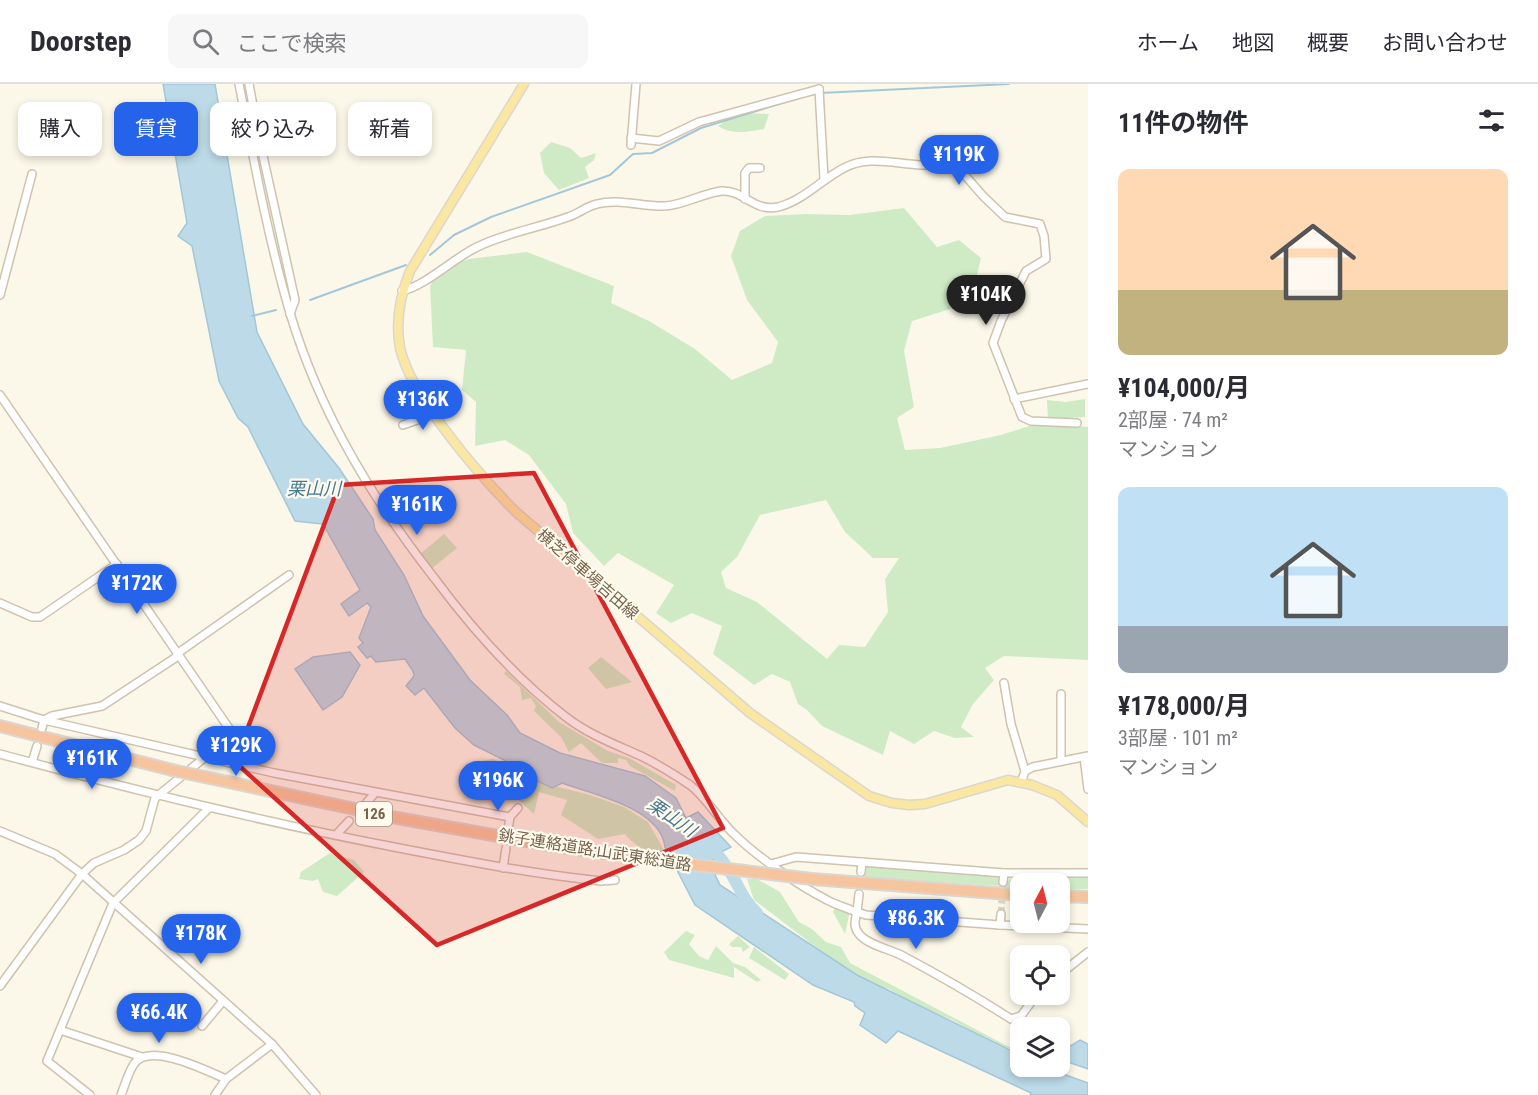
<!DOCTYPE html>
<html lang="ja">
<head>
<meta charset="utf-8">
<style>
  :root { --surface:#fff; --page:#f7f7f7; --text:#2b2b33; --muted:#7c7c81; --line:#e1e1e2; --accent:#2563eb }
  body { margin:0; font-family:"Roboto Condensed","Noto Sans JP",sans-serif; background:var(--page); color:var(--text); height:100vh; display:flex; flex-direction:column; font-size:22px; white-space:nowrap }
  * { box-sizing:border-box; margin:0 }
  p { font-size:20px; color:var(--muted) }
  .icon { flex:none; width:33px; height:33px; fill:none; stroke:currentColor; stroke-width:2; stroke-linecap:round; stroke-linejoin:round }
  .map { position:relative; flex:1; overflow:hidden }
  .details { display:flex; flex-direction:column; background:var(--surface); width:450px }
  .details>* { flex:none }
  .top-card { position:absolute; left:18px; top:18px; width:570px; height:54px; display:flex; gap:12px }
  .needle { width:39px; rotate:7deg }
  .tools { position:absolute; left:1010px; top:789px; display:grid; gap:12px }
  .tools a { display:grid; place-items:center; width:60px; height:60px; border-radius:12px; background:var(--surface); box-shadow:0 3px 9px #0003; font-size:30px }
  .price { position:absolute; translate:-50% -51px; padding:0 14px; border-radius:21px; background:var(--accent); color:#fff; font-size:20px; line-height:39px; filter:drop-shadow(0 2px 3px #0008) }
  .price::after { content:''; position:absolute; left:50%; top:36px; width:18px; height:14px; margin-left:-9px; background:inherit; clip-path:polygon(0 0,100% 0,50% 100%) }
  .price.on { background:#222; color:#fff }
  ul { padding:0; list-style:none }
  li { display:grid; align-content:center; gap:12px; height:318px; padding:0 30px }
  li span { display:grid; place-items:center; height:186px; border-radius:12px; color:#555 }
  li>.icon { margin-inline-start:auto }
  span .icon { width:108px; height:108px; fill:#fffc; stroke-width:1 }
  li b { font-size:26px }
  h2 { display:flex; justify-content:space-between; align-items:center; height:72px; padding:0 30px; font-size:26px }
  .pill { padding:0 21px; border-radius:12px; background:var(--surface); box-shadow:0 3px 9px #0003; font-size:21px; line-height:54px }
  .pill.on { background:var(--accent); color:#fff }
  header { display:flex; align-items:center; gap:36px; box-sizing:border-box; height:84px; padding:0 30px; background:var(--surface); border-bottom:2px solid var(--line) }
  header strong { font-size:28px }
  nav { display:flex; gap:33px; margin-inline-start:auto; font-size:21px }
  .search { width:420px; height:54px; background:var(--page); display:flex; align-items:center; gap:15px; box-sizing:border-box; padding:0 21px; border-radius:12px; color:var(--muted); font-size:22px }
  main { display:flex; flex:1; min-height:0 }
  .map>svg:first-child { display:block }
</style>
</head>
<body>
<header>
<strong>Doorstep</strong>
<div class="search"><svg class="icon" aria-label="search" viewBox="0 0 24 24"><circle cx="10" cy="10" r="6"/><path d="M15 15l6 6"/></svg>ここで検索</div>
<nav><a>ホーム</a><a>地図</a><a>概要</a><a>お問い合わせ</a></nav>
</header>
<main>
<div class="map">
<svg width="1088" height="1011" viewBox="0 0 1088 1011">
  <rect width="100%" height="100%" fill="#fcf8e9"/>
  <!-- green -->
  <g fill="#cfebc6" fill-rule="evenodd">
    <path d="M738,29L769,30L764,45C749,48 731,51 718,42Z"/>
    <path d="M551,58L570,64L581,74L596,69L594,76L585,83L589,94L559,106L544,89L540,69Z"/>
    <path d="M904,124L937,163L959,156L981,174L974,204L950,225L912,237L904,267L914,323L897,334L905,366L940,364L1001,351L1041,338L1088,343V576L1004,572L985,584L994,596L973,620L961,643L974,653L955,654L934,647L914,660L890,647L883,671L822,642L807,626L798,620L790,598L772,590L754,601L713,570L722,542L692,529L671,539L656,529L674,501L618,469L604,482L573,449L566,420L529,371L505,356L475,362L476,318L462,306L466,266L433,263L430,202L440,185L469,175L527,168L614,202L611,219L649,237L695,265L732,296L772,279L778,258L747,216L731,172L740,147L765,132L807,130L849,131ZM826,416L845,448L873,474H899L885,495L888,528L865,563L839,561L827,575L757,518L726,504L721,488L737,473L760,431Z"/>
    <path d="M1085,315V333L1048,335L1047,316L1066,318Z"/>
    <path d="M444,450L457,464L431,485L419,471Z"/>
    <path d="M601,573L632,598L606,605L588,584Z"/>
    <path d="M506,587L559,638L608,667L629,674L676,701L675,707L630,682L626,676L618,674V679H602L581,659L569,668L561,653L534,627L536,622L531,614L522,616L520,603L504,590Z"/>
    <path d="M493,675L534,697L590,711L624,723L648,738L664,766C648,771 635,762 625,750L598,755L561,731L567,716L539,708L534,730L476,678Z"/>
    <path d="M330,769L354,776L364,788L337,812L323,808L318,795L313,797L299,795L301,788Z"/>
    <path d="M869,781L994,790L1000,794V802L863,793L864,785Z"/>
    <path d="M1018,791L1088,793V805L1059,806V800H1020V805L1006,804C1006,796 1011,794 1018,791Z"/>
    <path d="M747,795H757L780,808L799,838L812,845L826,858L841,863L850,879L1015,966L997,961L952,936L918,922L889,905L871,901L846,886L754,816Z"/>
    <path d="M835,823L850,827L845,850L833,828Z"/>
    <path d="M686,847L695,851L689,860L699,872L708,876L716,862L733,879L745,883L761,896L757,898L734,883V894L669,876L664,868Z"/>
    <path d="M738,852L750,863L743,868L741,863H732L729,860Z"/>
    <path d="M754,863L789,890L785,896L749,874Z"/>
  </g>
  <!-- water -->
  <g fill="#bcdae7" stroke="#a3c7d9" stroke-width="1.5">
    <path d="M163,0H215L257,248L303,340L339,384L373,435L375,446L404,491L423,532L470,596L507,631L520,649L560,669L645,692L676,714L686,734L698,728L731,763L715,771L711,782L720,801L857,891L1020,971V982L1044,983L1088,999V1011H1030L1031,1009L898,947L886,959L860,941L865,929L855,922L854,918L813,901L695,821L665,763C661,724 592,710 562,699L552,704L513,685L512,680L474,661L455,644L424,604L415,611L406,602L414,592L413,587L405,575L376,578L371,572L367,574L358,563L363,559L359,554L371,523L367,519L349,532L341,520L360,506L323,440L295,437L248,343L238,334L219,297L192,162L178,152L187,139Z"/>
    <path d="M350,568L360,581L342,613L323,626L295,585L313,573Z"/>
    <path d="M1080,956L1088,960V985L1059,975V969Z"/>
  </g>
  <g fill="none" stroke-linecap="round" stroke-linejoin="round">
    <!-- stream -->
    <g stroke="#a3c7d9" stroke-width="2">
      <path d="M820,9L1009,0"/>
      <path d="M430,171L454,151L491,133L610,91L633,70L652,69L701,44L812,10"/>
      <path d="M310,216L406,181"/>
      <path d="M252,232L276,226"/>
    </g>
    <!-- river -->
    <path stroke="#bcdae7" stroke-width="12" d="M707,759C717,769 726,780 733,793C741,807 745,818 757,829"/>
    <!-- minor-tunnel -->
    <path stroke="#dbd3c2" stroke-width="7" stroke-dasharray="7 3.5" stroke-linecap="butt" d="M1001,830L1003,798"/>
    <!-- minor casing -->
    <g stroke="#cfc2ae" stroke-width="10">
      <g id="minor">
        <path d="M239,0C254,77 268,154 290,229C320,329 371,413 435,495C473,546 515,594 566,633C589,651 617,661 643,673C659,681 675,691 690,701C707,714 718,735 734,750C756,772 798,801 827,816C836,821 847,824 857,828C855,836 853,843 859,850C868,861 889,865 901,871C939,891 975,912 1011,935L1021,932"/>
        <path d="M249,0L259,54L295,216L290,230"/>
        <path d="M819,5L824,95"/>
        <path d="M631,54L659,57L699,38L819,5"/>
        <path d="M631,61L636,0"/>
        <path d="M745,115V89L749,84H760"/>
        <path d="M402,207C425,202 454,174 477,163C505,149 538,144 568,133C578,130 587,122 597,120C618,114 643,123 665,122C684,121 703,109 722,107C744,106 753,128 778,123C803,117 822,95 844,84C868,71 895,80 921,81C934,82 942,77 956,81L983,112L1005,133L1040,140L1044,152L1046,175L1026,187L1001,237L993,259L1022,333L1031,337L1077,339"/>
        <path d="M0,211L32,90"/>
        <path d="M0,311L235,653L241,656"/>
        <path d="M1014,315L1088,300"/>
        <path d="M403,341L434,330"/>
        <path d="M0,519L32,533H40L117,480"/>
        <path d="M1004,599L1011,640L1025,687"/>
        <path d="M1061,610V676"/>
        <path d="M0,622L44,636L274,689L510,733"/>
        <path d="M42,644L44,636L52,632L102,622L175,574L178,569L289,491"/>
        <path d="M0,670C132,706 265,738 399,764C466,777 533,790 601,797L615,796"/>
        <path d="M1084,673L1088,705"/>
        <path d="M32,678L37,662"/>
        <path d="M1021,699L1025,687L1033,683L1088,672"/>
        <path d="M367,718L375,709"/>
        <path d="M508,746L510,733L518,724"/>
        <path d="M0,747L55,770L82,790L272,960L316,1011"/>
        <path d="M336,751L349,737"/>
        <path d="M771,780L796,773L1004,789H1088"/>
        <path d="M503,784L506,764"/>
        <path d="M861,788L862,778"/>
        <path d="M1003,798L1004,789"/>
        <path d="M859,810L857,828L866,831L1000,841L1088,845"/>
        <path d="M1000,841L1001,830"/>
        <path d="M1059,891L1088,868"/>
        <path d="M0,902L82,790L94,779L124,766L139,756L146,747L155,714L204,674L213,664L241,656"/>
        <path d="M202,942L223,917"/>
        <path d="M60,946L142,973"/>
        <path d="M1017,963L1021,932L1037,910"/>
        <path d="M90,1011L47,977L113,819L209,724"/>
        <path d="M121,1011C125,1001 128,989 134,980C149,957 207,987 226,995"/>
        <path d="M215,1011L226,995L272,960"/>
      </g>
    </g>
    <!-- major casing -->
    <g stroke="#dcd6d0" stroke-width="11">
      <path id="major" d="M524,0L410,187C400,212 395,237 400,264C411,313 480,392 516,428L750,629L869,712L892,719L909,721L925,720L1008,696L1032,701L1057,711L1088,738"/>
    </g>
    <!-- highway casing -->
    <g stroke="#dcd6d0" stroke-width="14">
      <g id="highway">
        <path d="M0,642L172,686"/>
        <path d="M200,692L397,734L549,761"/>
        <path d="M812,795L1020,811"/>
        <path d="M1059,812L1088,813"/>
      </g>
    </g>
    <!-- minor -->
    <use href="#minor" stroke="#fff" stroke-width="7"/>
    <!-- major -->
    <use href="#major" stroke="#fae8a2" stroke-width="8"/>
    <!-- highway -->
    <use href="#highway" stroke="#f6c5a0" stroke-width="10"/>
    <!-- highway-bridge casing -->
    <g stroke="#dcd6d0" stroke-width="14" stroke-linecap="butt">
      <g id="highway-bridge">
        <path d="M172,686L200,692"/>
        <path d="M549,761L670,778L812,795"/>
      </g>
    </g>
    <!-- highway-bridge -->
    <use href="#highway-bridge" stroke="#f6c5a0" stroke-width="10"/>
  </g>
  <!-- marked area -->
  <path fill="#d62828" fill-opacity="0.2" stroke="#d62828" stroke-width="4.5" stroke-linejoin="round" d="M534,389L723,744L437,861L235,678L339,401Z"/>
  <g text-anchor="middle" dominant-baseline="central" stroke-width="4.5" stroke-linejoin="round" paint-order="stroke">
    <!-- shield labels -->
    <rect fill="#fffbef" stroke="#a0917d" stroke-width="1.5" x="356" y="718" width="36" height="24" rx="4.5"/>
    <g font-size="15" font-weight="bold" fill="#77634c">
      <text x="374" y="730">126</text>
    </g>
    <!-- street labels -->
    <g font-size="16" fill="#77634c" stroke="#fffbef">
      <text transform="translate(588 490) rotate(41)">横芝停車場吉田線</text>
      <text transform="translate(595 766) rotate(9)">銚子連絡道路;山武東総道路</text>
    </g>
    <!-- water labels -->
    <g font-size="18" font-style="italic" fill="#487992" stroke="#fffbef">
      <text x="314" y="404">栗山川</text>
      <text transform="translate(672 733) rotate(34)">栗山川</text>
    </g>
  </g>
</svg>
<div class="tools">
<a><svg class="needle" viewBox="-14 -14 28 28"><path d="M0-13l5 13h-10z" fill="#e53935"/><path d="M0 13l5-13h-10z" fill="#7c7c81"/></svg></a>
<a><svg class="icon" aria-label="locate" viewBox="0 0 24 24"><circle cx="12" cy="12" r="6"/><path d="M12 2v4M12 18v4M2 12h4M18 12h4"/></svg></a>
<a><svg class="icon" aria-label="layers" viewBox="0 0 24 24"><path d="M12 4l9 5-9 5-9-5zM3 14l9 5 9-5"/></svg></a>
</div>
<b class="price" style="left:959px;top:102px">¥119K</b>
<b class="price on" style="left:986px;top:242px">¥104K</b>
<b class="price" style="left:423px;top:347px">¥136K</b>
<b class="price" style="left:417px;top:452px">¥161K</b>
<b class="price" style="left:137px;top:531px">¥172K</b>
<b class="price" style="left:236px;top:693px">¥129K</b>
<b class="price" style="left:92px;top:706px">¥161K</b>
<b class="price" style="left:498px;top:728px">¥196K</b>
<b class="price" style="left:916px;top:866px">¥86.3K</b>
<b class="price" style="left:201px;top:881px">¥178K</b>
<b class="price" style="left:159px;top:960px">¥66.4K</b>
<div class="top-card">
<a class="pill">購入</a>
<a class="pill on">賃貸</a>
<a class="pill">絞り込み</a>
<a class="pill">新着</a>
</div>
</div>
<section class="details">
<h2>11件の物件<svg class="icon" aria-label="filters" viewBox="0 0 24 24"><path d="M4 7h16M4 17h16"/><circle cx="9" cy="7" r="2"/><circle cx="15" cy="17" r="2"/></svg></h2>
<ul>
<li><span style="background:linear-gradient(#ffd9b3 65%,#c2b280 0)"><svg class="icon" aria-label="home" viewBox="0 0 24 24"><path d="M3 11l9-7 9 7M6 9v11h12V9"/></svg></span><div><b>¥104,000/月</b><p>2部屋 · 74 m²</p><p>マンション</p></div></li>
<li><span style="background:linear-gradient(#bfe0f5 75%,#9aa5b1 0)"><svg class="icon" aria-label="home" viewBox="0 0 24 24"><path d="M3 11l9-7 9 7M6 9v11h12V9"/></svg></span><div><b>¥178,000/月</b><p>3部屋 · 101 m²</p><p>マンション</p></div></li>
</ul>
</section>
</main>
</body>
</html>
